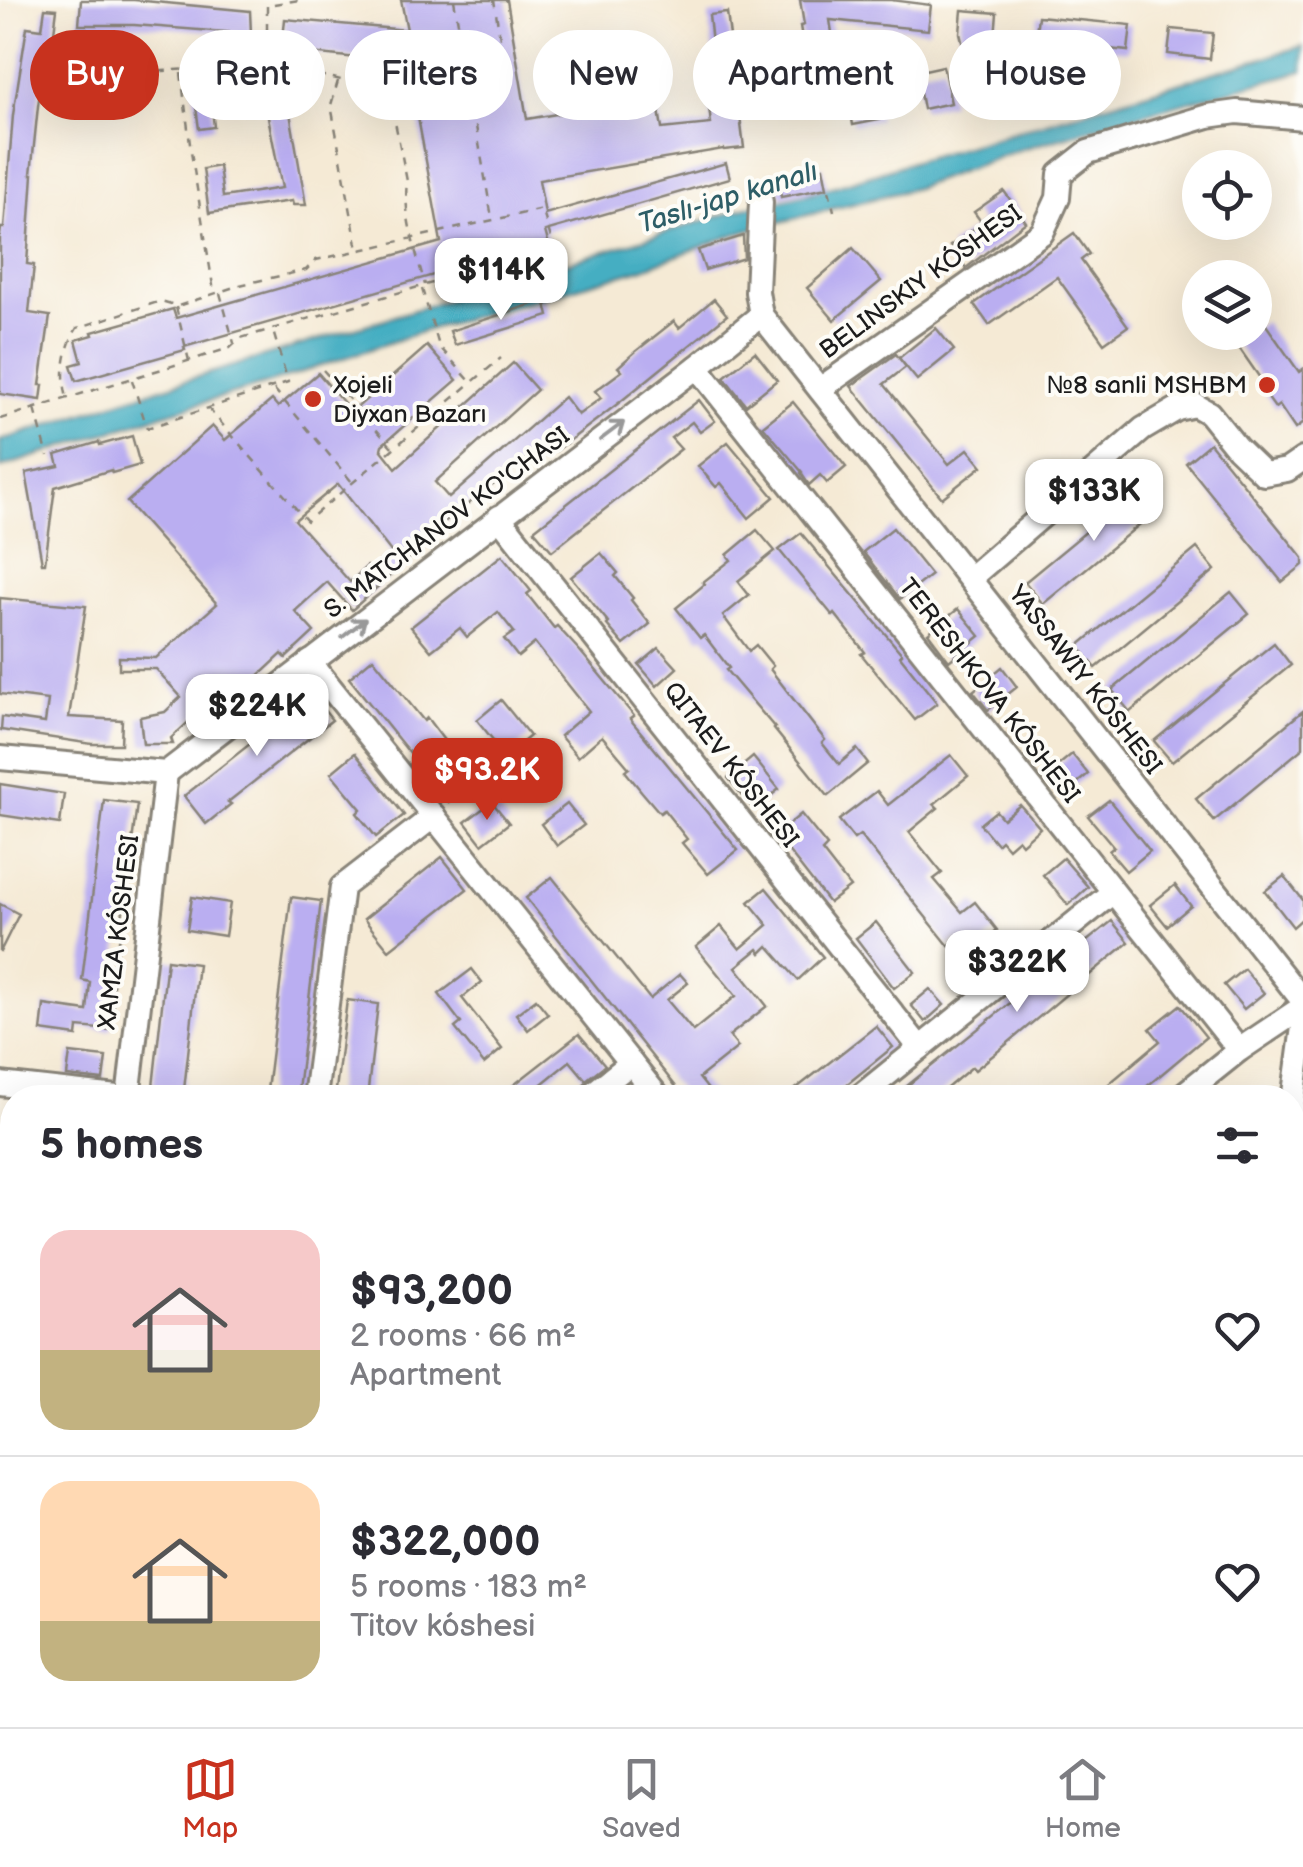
<!DOCTYPE html>
<html lang="en">
<head>
<meta charset="utf-8">
<style>
  :root { --surface:#fff; --page:#f2f2f3; --text:#2b2b33; --muted:#7c7c81; --line:#e1e1e2; --accent:#c8321e }
  body { margin:0; font-family:"Balsamiq Sans",sans-serif; background:var(--page); color:var(--text); height:100vh; display:flex; flex-direction:column; font-size:38px; white-space:nowrap }
  * { box-sizing:border-box; margin:0 }
  p { font-size:32px; color:var(--muted) }
  .icon { flex:none; width:55px; height:55px; fill:none; stroke:currentColor; stroke-width:2; stroke-linecap:round; stroke-linejoin:round }
  .map { position:relative; flex:1; overflow:hidden }
  .panel { position:absolute; left:0px; top:1085px; width:1305px; height:642px; display:flex; flex-direction:column; background:var(--surface); border-radius:40px 40px 0 0; box-shadow:0 10px 40px #0002 }
  .panel>* { flex:none }
  .guide { position:absolute; left:30px; top:30px; width:1245px; height:90px; display:flex; gap:20px }
  .buttons { position:absolute; left:1182px; top:150px; display:grid; gap:20px }
  .buttons a { display:grid; place-items:center; width:90px; height:90px; border-radius:50%; background:var(--surface); box-shadow:0 10px 40px #0002; font-size:50px }
  .price { position:absolute; translate:-50% -85px; padding:0 22px; border-radius:20px; background:#fff; color:#222; font-size:32px; line-height:65px; filter:drop-shadow(0 2px 5px #0008) }
  .price::after { content:''; position:absolute; left:50%; top:60px; width:30px; height:22px; margin-left:-15px; background:inherit; clip-path:polygon(0 0,100% 0,50% 100%) }
  .price.active { background:var(--accent); color:#fff }
  ul { padding:0; list-style:none }
  li { display:flex; align-items:center; gap:30px; height:250px; padding:0 40px }
  li+li { border-top:2px solid var(--line) }
  li span { display:grid; place-items:center; flex:none; width:280px; height:200px; border-radius:30px; color:#555 }
  li>.icon { margin-inline-start:auto }
  span .icon { width:120px; height:120px; fill:#fffc; stroke-width:1 }
  li b { font-size:42px }
  h2 { display:flex; justify-content:space-between; align-items:center; height:120px; padding:0 40px; font-size:42px }
  .tag { padding:0 35px; border-radius:45px; background:var(--surface); box-shadow:0 10px 40px #0002; font-size:35px; line-height:90px }
  .tag.active { background:var(--accent); color:#fff }
  .tab-bar { display:flex; justify-content:space-around; align-items:center; height:140px; border-top:2px solid var(--line); background:var(--surface); font-size:28px; color:var(--muted) }
  .tab-bar a { display:grid; justify-items:center; gap:5px }
  .tab-bar .active { color:var(--accent) }
  .map>svg:first-child { display:block }
</style>
</head>
<body>
<div class="map">
<svg width="1303" height="1727" viewBox="0 0 1303 1727">
  <rect width="100%" height="100%" fill="#fdfcf7"/>
  <filter id="ink" filterUnits="userSpaceOnUse"><feTurbulence type="fractalNoise" baseFrequency=".01" numOctaves="2"/><feDisplacementMap in="SourceGraphic" scale="20" xChannelSelector="R" yChannelSelector="G"/><feConvolveMatrix kernelMatrix="1 2 1 2 8 2 1 2 1" color-interpolation-filters="sRGB"/></filter>
  <filter id="wash" filterUnits="userSpaceOnUse"><feTurbulence type="fractalNoise" baseFrequency=".0048" numOctaves="4" result="noise"/><feDisplacementMap in="SourceGraphic" scale="40" xChannelSelector="R" yChannelSelector="G"/><feGaussianBlur stdDeviation="2.25" result="paint"/><feColorMatrix in="noise" values="0 0 0 0 0 0 0 0 0 0 0 0 0 0 0 0 0 1.4 0 .05"/><feComposite in="paint" operator="in"/></filter>
  <g filter="url(#wash)">
    <rect width="100%" height="100%" fill="#f5ead5"/>
    <!-- water -->
    <path fill="#44aec2" stroke="#30656f" stroke-width="2.5" d="M1303,46V71L1146,113L1015,151L916,188L744,231L641,269L424,331L270,383L154,417L0,468V441L126,399L751,206C817,196 878,171 942,153C1063,117 1183,82 1303,46Z"/>
    <g id="blocks">
      <!-- building -->
      <g fill="#baaef1" fill-rule="evenodd">
        <path d="M81,0H134L250,11L251,34L134,25H79Z"/>
        <path d="M401,0H507L527,119L657,97L662,129L711,124L705,73L715,72L709,15L727,13L744,148L724,150L723,149L539,180L545,214L726,163L730,178L545,231L548,242L184,347L185,350L76,381L71,365L82,362L76,340L93,335L92,332L173,309L176,318L441,242L412,85L417,84L413,64L282,50L285,19L407,30Z"/>
        <path d="M800,0H891L931,5L928,30L830,20L839,78L826,80L823,66L801,70L797,45L803,44L800,26L804,25Z"/>
        <path d="M45,8L57,9L51,55L79,59L77,75L43,71L38,106L31,174H33L27,264L34,265L29,313L50,316L40,385H43L41,400L0,394V236L1,228H4L13,115L27,27L42,29Z"/>
        <path d="M962,10L997,13L994,48L1005,97L977,103L960,33Z"/>
        <path d="M1038,16L1131,25L1128,51L1035,41Z"/>
        <path d="M1171,29L1213,33L1210,59L1168,54Z"/>
        <path d="M943,66L951,103L923,109L916,72Z"/>
        <path d="M274,74L280,109L289,107L306,205H293L292,201L209,213L203,169L219,166L223,197L282,188L263,91L211,99L214,127L199,129L193,85Z"/>
        <path d="M871,74L879,120L853,125L845,79Z"/>
        <path d="M823,167L827,188L781,197L777,176Z"/>
        <path d="M1004,191L1026,222L966,268L950,246L982,223L974,212Z"/>
        <path d="M1074,233L1089,254L1081,260L1128,326L1104,343L1057,277L989,325L974,304Z"/>
        <path d="M743,236L744,258L705,270L698,250Z"/>
        <path d="M853,248L881,281L834,320L807,288Z"/>
        <path d="M714,299L727,315L620,402L556,451L549,442L439,526L442,529L352,610L327,582L295,611L314,632L286,658L282,654L236,697L237,699L204,725L196,715L171,738L173,744H143L140,717L165,712L181,697L156,669H119V657L156,658L217,604L127,502L212,426L225,440L272,400L278,407L318,373L352,412L427,346L457,380L382,445L381,449L396,468L513,363L537,390L435,482L449,498L564,397L578,415L601,398L595,391L622,371L618,367L635,352L674,321L679,328ZM338,484L392,553L371,572L367,566L350,582L295,520Z"/>
        <path d="M545,300L549,316L455,345L450,331Z"/>
        <path d="M1264,322L1299,372L1303,369V423L1295,429L1279,405L1275,408L1265,394L1269,391L1235,342L1250,332H1255V329Z"/>
        <path d="M936,328L954,350L917,380L899,358Z"/>
        <path d="M755,352L777,380L746,405L724,377Z"/>
        <path d="M896,354L906,367L884,384L949,464L968,449L982,466L942,498L851,386Z"/>
        <path d="M699,400L715,421L700,432L692,422L671,438L681,449L552,551L534,530Z"/>
        <path d="M793,402L846,467L827,483L820,475L809,485L801,473L802,472L763,426Z"/>
        <path d="M132,436L140,465L112,473L111,470L55,487L45,563H42L26,473L59,466L56,455L99,442L100,445Z"/>
        <path d="M728,442L774,497L749,518L721,483L716,487L698,466Z"/>
        <path d="M1210,443L1303,558V565L1282,582L1186,463Z"/>
        <path d="M1144,484L1162,506L1043,604L1025,582Z"/>
        <path d="M893,528L931,575L900,599L863,552Z"/>
        <path d="M757,530L775,551L738,581L749,595L723,616L749,651L756,645L773,666L770,669L825,740L822,743L839,764L857,749L868,763L828,796L774,729L775,728L726,670L729,668L704,635L700,638L676,608L705,584L703,582L731,560L727,555Z"/>
        <path d="M801,533L902,654L900,656L937,703L915,720L861,654L865,652L835,614L833,616L779,550Z"/>
        <path d="M1197,548L1215,570L1096,668L1078,646Z"/>
        <path d="M601,553L618,573L615,576L633,598L631,600L650,624L624,645L607,625L609,623L571,577Z"/>
        <path d="M502,555L531,591L527,594L554,628L557,626L580,651L634,716L630,719L738,850L708,874L682,843L687,839L664,810L660,813L642,792L625,771L629,768L602,736L578,757L560,736L589,711L535,643L518,657L504,639L514,632L498,612L467,637L460,628L431,651L411,627Z"/>
        <path d="M1231,592L1249,614L1130,712L1112,690Z"/>
        <path d="M0,598L86,606L69,717L122,720L121,744H92L1,730L2,717L45,723L48,700L0,694Z"/>
        <path d="M958,609L980,636L949,661L928,633Z"/>
        <path d="M1274,643L1291,665L1172,762L1154,741Z"/>
        <path d="M659,648L677,668L657,686L639,665Z"/>
        <path d="M373,658L424,721L427,718L446,743L443,745L474,782L449,802L349,678Z"/>
        <path d="M1002,667L1017,687L988,710L973,691Z"/>
        <path d="M312,695L332,720L228,802L231,804L206,824L184,796Z"/>
        <path d="M501,700L530,736L506,756L477,720Z"/>
        <path d="M1303,711V748L1214,821L1196,799Z"/>
        <path d="M355,753L404,815L376,837L357,813L361,809L331,773Z"/>
        <path d="M1072,754L1088,774L1064,794L1048,774Z"/>
        <path d="M951,755L968,776L934,804L938,808L909,832L942,873L934,879L962,912L975,902L997,930L985,940L990,946L972,960L956,940L949,946L860,835L854,839L839,820L877,791L888,805Z"/>
        <path d="M753,757L779,789L754,810L728,778Z"/>
        <path d="M0,784L64,794L60,824L0,815Z"/>
        <path d="M104,800L137,804L111,1002H114L111,1030L78,1027L77,1036L41,1031L44,1005L87,1011L90,982L82,980Z"/>
        <path d="M1109,800L1150,851L1126,871L1109,851L1114,847L1088,816Z"/>
        <path d="M492,802L509,823L482,844L465,822Z"/>
        <path d="M567,804L584,825L557,846L541,824Z"/>
        <path d="M1020,805L1040,828L1022,844L1018,839L1008,848L1001,840L997,844L980,824L996,811L1003,819Z"/>
        <path d="M801,814L827,846L822,851L850,887L829,903L776,835Z"/>
        <path d="M442,857L467,889L389,950L364,919Z"/>
        <path d="M1063,858L1088,887L1068,905L1043,875Z"/>
        <path d="M1284,876L1303,900V918L1293,927L1265,891Z"/>
        <path d="M552,877L650,999L680,974L688,983L667,1000L693,1031L736,996L696,947L721,926L740,949L768,925L749,902L766,888L823,957L798,980L768,946L761,953L758,949L736,967L767,1006L729,1036L738,1047L699,1078L715,1098H685L526,898Z"/>
        <path d="M1175,885L1191,906L1167,926L1150,905Z"/>
        <path d="M192,897L230,903L225,936L187,930Z"/>
        <path d="M291,897L321,901L297,1098H266Z"/>
        <path d="M0,904L19,914L0,952Z"/>
        <path d="M1112,921L1129,942L1002,1048L975,1070L972,1067L935,1098H892Z"/>
        <path d="M876,922L915,972L894,988L856,938Z"/>
        <path d="M167,960L198,964L184,1090L153,1087Z"/>
        <path d="M472,969L482,982L462,998L502,1049L484,1064L455,1028L461,1023L439,994Z"/>
        <path d="M1244,969L1264,993L1244,1009L1224,985Z"/>
        <path d="M930,989L944,1005L925,1022L911,1005Z"/>
        <path d="M536,999L548,1014L528,1030L516,1014Z"/>
        <path d="M347,1000L378,1004L367,1098H335Z"/>
        <path d="M1180,1005L1206,1037L1133,1098H1092L1160,1041L1150,1029Z"/>
        <path d="M876,1026L893,1047L830,1098H784Z"/>
        <path d="M579,1034L605,1065L586,1080L570,1061L533,1091L538,1098H497Z"/>
        <path d="M70,1053L106,1057L103,1080L67,1076Z"/>
        <path d="M0,1431L12,1432L9,1478H0Z"/>
        <path d="M0,1533L12,1534V1564L0,1563Z"/>
        <path d="M0,1644L12,1645V1675L0,1674Z"/>
        <path d="M0,1712L28,1715L27,1727H0Z"/>
        <path d="M395,1715H499L524,1718V1715H560L559,1727H426L395,1723Z"/>
        <path d="M601,1715H647L646,1727H600Z"/>
        <path d="M1162,1715H1199L1198,1727H1161Z"/>
      </g>
    </g>
  </g>
  <g filter="url(#ink)">
    <use href="#blocks" fill-opacity="0" stroke="#888378" stroke-width="2.5"/>
    <g fill="none" stroke-linecap="round" stroke-linejoin="round">
      <!-- minor casing -->
      <g stroke="#888378" stroke-width="28">
        <g id="minor">
          <path d="M761,202L757,292L761,315L1303,1001"/>
          <path d="M697,367L1239,1050"/>
          <path d="M820,389L1042,233L1058,198L1060,174L1088,152L1208,116L1237,112L1303,118"/>
          <path d="M499,517L920,1048"/>
          <path d="M970,578L1143,429L1177,409L1195,405L1209,413L1237,448L1264,474L1287,470L1303,459"/>
          <path d="M310,662L659,1098"/>
          <path d="M0,758L166,773"/>
          <path d="M166,773L697,367L761,315"/>
          <path d="M0,1084L126,1098"/>
          <path d="M128,1098L166,773"/>
          <path d="M315,1098L342,887L434,816"/>
          <path d="M587,1098L631,1063"/>
          <path d="M858,1098L1113,892"/>
          <path d="M1179,1098L1239,1050L1303,1007"/>
          <path d="M1292,1108L1303,1027"/>
          <path d="M1292,1220L1303,1222"/>
          <path d="M1292,1437L1303,1438"/>
          <path d="M0,1502L12,1504"/>
          <path d="M1292,1653L1303,1655"/>
          <path d="M0,1697L12,1699"/>
          <path d="M163,1715L272,1727"/>
          <path d="M53,1727L54,1715"/>
          <path d="M577,1727L578,1715"/>
          <path d="M878,1727L879,1715"/>
          <path d="M1219,1727L1221,1715"/>
        </g>
      </g>
      <!-- path -->
      <g stroke="#888378" stroke-width="2.5" stroke-dasharray="8 8" stroke-linecap="butt">
        <path d="M454,0L492,218"/>
        <path d="M267,62V5L299,0"/>
        <path d="M181,73L191,152L214,292"/>
        <path d="M111,75L267,63L350,82L503,57L494,0"/>
        <path d="M386,78L407,181C403,215 416,252 425,285"/>
        <path d="M338,81L331,105L358,250"/>
        <path d="M829,190L834,211"/>
        <path d="M534,257L548,298"/>
        <path d="M422,289L439,346L470,381"/>
        <path d="M220,293L234,343"/>
        <path d="M176,307L189,361"/>
        <path d="M323,370L392,447"/>
        <path d="M132,380L147,428L288,382L273,331"/>
        <path d="M274,389L352,482"/>
        <path d="M208,408L307,521L501,358"/>
        <path d="M35,409L48,456"/>
        <path d="M0,419L230,348L241,338L554,248L542,209L316,260L306,270L240,285L178,306L161,301L77,328C64,349 61,375 67,398"/>
      </g>
      <!-- minor -->
      <use href="#minor" stroke="#fff" stroke-width="22"/>
    </g>
    <!-- one-way arrows -->
    <defs><path id="oneway-shaft" d="M-6 0H5M1.5-3L5.5 0L1.5 3" fill="none" stroke-width="1.6" stroke-linecap="round" stroke-linejoin="round" transform="scale(2.5)"/></defs>
    <g stroke="#999">
      <use href="#oneway-shaft" transform="translate(612 431) rotate(-37)"/>
      <use href="#oneway-shaft" transform="translate(354 628) rotate(-38)"/>
    </g>
  </g>
  <!-- markers -->
  <g fill="#c8321e" stroke="#fdfcf7" stroke-width="4">
    <circle cx="1267" cy="385" r="10"/>
    <circle cx="313" cy="399" r="10"/>
  </g>
  <g text-anchor="middle" dominant-baseline="central" stroke-width="8" stroke-linejoin="round" paint-order="stroke">
    <!-- street labels -->
    <g font-size="25" fill="#1c1c1c" stroke="#fdfcf7">
      <text transform="translate(921 282) rotate(-36)">BELINSKIY KÓSHESI</text>
      <text transform="translate(447 523) rotate(-37)">S. MATCHANOV KO'CHASI</text>
      <text transform="translate(1085 680) rotate(52)">YASSAWIY KÓSHESI</text>
      <text transform="translate(989 691) rotate(52)">TERESHKOVA KÓSHESI</text>
      <text transform="translate(731 765) rotate(52)">QITAEV KÓSHESI</text>
      <text transform="translate(119 932) rotate(-83)">XAMZA KÓSHESI</text>
    </g>
    <!-- poi labels -->
    <g font-size="25" fill="#1c1c1c" stroke="#fdfcf7" text-anchor="start">
      <text x="333" y="385">Xojeli<tspan x="333" dy="29">Diyxan Bazarı</tspan></text>
      <text x="1247" y="385" text-anchor="end">№8 sanli MSHBM</text>
    </g>
    <!-- water labels -->
    <g font-size="28" font-style="italic" fill="#2e5e67" stroke="#fdfcf7">
      <text transform="translate(728 198) rotate(-17)">Taslı-jap kanalı</text>
    </g>
  </g>
</svg>
<div class="buttons">
<a><svg class="icon" aria-label="locate" viewBox="0 0 24 24"><circle cx="12" cy="12" r="6"/><path d="M12 2v4M12 18v4M2 12h4M18 12h4"/></svg></a>
<a><svg class="icon" aria-label="layers" viewBox="0 0 24 24"><path d="M12 4l9 5-9 5-9-5zM3 14l9 5 9-5"/></svg></a>
</div>
<b class="price" style="left:501px;top:323px">$114K</b>
<b class="price" style="left:1094px;top:544px">$133K</b>
<b class="price" style="left:257px;top:759px">$224K</b>
<b class="price active" style="left:487px;top:823px">$93.2K</b>
<b class="price" style="left:1017px;top:1015px">$322K</b>
<div class="guide">
<a class="tag active">Buy</a>
<a class="tag">Rent</a>
<a class="tag">Filters</a>
<a class="tag">New</a>
<a class="tag">Apartment</a>
<a class="tag">House</a>
</div>
<section class="panel">
<h2>5 homes<svg class="icon" aria-label="filters" viewBox="0 0 24 24"><path d="M4 7h16M4 17h16"/><circle cx="9" cy="7" r="2"/><circle cx="15" cy="17" r="2"/></svg></h2>
<ul>
<li><span style="background:linear-gradient(#f6c9c9 60%,#c2b280 0)"><svg class="icon" aria-label="home" viewBox="0 0 24 24"><path d="M3 11l9-7 9 7M6 9v11h12V9"/></svg></span><div><b>$93,200</b><p>2 rooms · 66 m²</p><p>Apartment</p></div><svg class="icon" aria-label="heart" viewBox="0 0 24 24"><path d="M12 20l-8-8c-3-5 5-10 8-4 3-6 11-1 8 4z"/></svg></li>
<li><span style="background:linear-gradient(#ffd9b3 70%,#c2b280 0)"><svg class="icon" aria-label="home" viewBox="0 0 24 24"><path d="M3 11l9-7 9 7M6 9v11h12V9"/></svg></span><div><b>$322,000</b><p>5 rooms · 183 m²</p><p>Titov kóshesi</p></div><svg class="icon" aria-label="heart" viewBox="0 0 24 24"><path d="M12 20l-8-8c-3-5 5-10 8-4 3-6 11-1 8 4z"/></svg></li>
</ul>
</section>
</div>
<nav class="tab-bar">
<a class="active"><svg class="icon" aria-label="map" viewBox="0 0 24 24"><path d="M3 6l6-2 6 2 6-2v14l-6 2-6-2-6 2zM9 4v14M15 6v14"/></svg>Map</a>
<a><svg class="icon" aria-label="saved" viewBox="0 0 24 24"><path d="M7 4h10v16l-5-4-5 4z"/></svg>Saved</a>
<a><svg class="icon" aria-label="home" viewBox="0 0 24 24"><path d="M3 11l9-7 9 7M6 9v11h12V9"/></svg>Home</a>
</nav>
</body>
</html>
